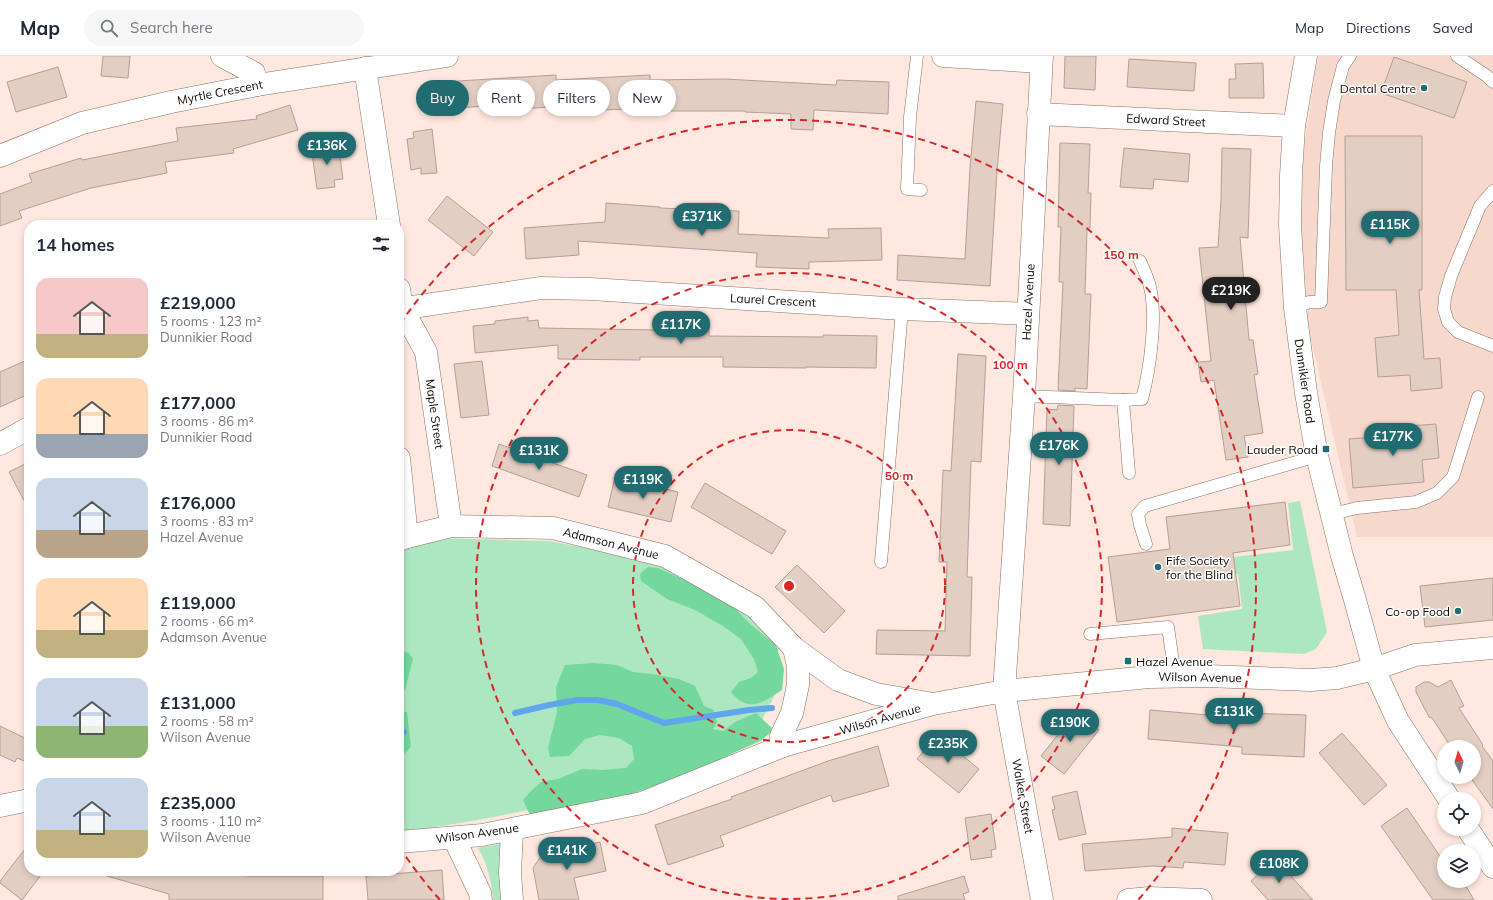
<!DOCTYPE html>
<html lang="en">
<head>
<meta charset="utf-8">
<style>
  :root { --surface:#fff; --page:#f6f6f7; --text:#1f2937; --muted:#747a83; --line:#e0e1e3; --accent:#206c70 }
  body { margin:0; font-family:Mulish,sans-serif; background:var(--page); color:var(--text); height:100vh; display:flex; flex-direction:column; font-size:15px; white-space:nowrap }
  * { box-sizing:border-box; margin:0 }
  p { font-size:13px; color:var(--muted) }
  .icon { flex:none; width:22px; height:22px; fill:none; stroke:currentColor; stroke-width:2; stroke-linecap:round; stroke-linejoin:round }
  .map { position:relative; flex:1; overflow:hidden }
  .details { position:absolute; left:24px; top:164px; width:380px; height:656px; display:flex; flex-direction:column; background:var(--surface); border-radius:16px; box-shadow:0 2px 6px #0003 }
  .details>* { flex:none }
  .guide { position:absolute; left:416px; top:24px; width:380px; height:36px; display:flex; gap:8px }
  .needle { width:26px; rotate:355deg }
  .controls { position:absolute; left:1437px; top:684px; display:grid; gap:8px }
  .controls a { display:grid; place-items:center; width:44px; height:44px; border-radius:50%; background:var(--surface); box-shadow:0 2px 6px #0003; font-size:20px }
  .price { position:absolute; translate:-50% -34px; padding:0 9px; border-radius:14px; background:var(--accent); color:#fff; font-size:13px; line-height:26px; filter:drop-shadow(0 1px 2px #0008) }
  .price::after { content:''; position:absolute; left:50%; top:24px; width:12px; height:9px; margin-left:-6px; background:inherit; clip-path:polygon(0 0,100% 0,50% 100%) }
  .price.current { background:#222; color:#fff }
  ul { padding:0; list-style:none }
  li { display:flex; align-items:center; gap:12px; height:100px; padding:0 12px }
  li span { display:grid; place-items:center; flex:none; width:112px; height:80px; border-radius:12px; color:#555 }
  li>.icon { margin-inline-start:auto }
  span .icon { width:48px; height:48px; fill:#fffc; stroke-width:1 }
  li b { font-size:17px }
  h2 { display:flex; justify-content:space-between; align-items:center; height:48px; padding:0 12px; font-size:17px }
  .chip { padding:0 14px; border-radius:18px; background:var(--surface); box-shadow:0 2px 6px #0003; font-size:14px; line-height:36px }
  .chip.current { background:var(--accent); color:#fff }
  header { display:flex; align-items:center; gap:24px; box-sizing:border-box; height:56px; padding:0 20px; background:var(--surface); border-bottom:1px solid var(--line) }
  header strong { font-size:19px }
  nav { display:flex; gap:22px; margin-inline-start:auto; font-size:14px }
  .search { width:280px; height:36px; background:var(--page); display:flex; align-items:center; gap:10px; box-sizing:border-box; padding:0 14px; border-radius:22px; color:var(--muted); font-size:15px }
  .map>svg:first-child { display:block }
</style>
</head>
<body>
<header>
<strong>Map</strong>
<div class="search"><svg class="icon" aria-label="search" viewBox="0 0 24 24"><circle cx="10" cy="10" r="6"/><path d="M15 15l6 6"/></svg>Search here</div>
<nav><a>Map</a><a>Directions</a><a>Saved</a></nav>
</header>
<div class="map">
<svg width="1493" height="844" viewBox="0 0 1493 844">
  <rect width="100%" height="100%" fill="#ffe8df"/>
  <!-- built -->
  <path fill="#f6d9cc" d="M1319,0H1493V481H1357L1309,275L1298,131L1316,12Z"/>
  <!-- green -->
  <g fill="#ade7c2">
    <path d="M1300,445L1327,576L1316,593L1304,598L1203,593L1198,560L1242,553L1238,518L1211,522L1208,504L1293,494L1288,447Z"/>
    <path d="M434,482L550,485L661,507L740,550L771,583L781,627L761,666L636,733L478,764L399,777V494Z"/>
    <path d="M500,788L501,844H493C492,827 487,807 478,792Z"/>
  </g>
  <!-- forest -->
  <g fill="#74d79c">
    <path d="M648,511L658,512L700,531L732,549L750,568L776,589L784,613L782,634C763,647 748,657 731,636L739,626L751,622L758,616L754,603L741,583L723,570L695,554L667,543L641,525L640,518Z"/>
    <path d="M399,594L409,597L413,603L405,634L399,641Z"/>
    <path d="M594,607L617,609L633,616L652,618L679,623L695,630L704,650L714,654L717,667L713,673L723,675L735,666L756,657L772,672L770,677L760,685L731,698L707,711L640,735L609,746L530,759L523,744L529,737L541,726L558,723L582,713L602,714L626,712L634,703L632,690L619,682L600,679L585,683L569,700L550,701L548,692L557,656L556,631L565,609Z"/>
    <path d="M399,656H407L411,691L402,700H399Z"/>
  </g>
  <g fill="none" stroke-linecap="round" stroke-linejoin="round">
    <!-- stream -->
    <g stroke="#61a5ed" stroke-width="6">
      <path d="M515,657L549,649L577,644H598L617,648L664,667L749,654L772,652"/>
      <path d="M399,676H404"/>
    </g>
  </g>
  <!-- building -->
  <g fill="#e3cec4" stroke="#b39f96">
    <path d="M103,0H130L128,22L101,20Z"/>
    <path d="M1065,0H1096L1095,34L1064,32Z"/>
    <path d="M1394,1L1467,26L1454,62L1381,37Z"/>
    <path d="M1129,3L1196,7L1194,35L1127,31Z"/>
    <path d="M1263,7L1264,42H1229V23H1236L1235,8Z"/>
    <path d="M58,11L67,41L16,56L7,26Z"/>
    <path d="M556,19V24L650,19V24L724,23L836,29L837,24L889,26L888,58L814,54L813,74L791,73V58L745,56V55H671V51L582,55L581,49L504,54V49L438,53L437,36L442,35V26Z"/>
    <path d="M976,45L1003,48L997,115L990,230L897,224L898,199L965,203L970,112Z"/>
    <path d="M290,49L298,74L233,93L234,97L165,106L167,117L91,132L19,155L22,162L0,170V138L32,126L29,118L81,102L82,104L178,85L176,72L257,63L256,60Z"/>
    <path d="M432,73L437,117L421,118V112L411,114L407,83L414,82L413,76Z"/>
    <path d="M1345,80H1422V234H1419L1424,303L1440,302L1442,332L1411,335L1410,319L1378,321L1375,282L1399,279L1396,234H1346Z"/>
    <path d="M332,87L333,94L339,93L343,123L334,124L335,131L317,133L311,90Z"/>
    <path d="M1060,87L1090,88L1088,137H1091L1090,172H1087L1085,238H1091L1087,333L1075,332V335L1058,334L1063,226H1059L1061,171H1058Z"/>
    <path d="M1124,92L1190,98L1188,126L1154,123L1153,133L1120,131Z"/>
    <path d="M1222,92L1251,93L1248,182L1240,181L1249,284H1253L1258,318L1254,319L1263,377L1244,380L1248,401L1226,404L1214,324L1201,326L1198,306L1211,305L1199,192L1218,191L1221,144Z"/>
    <path d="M447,140L493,176L474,200L428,164Z"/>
    <path d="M606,147L660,151V152L739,155L738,178L829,182L828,173L881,172L882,204L809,206V213L756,211L757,197L578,185L579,199L526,203L524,172L605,166Z"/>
    <path d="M528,261V265L538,264L539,272L656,274V269H709V280L823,281V279L877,280L876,312L806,311V312L723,311V301H640V304L558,303V289L475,297L473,270L495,268V265Z"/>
    <path d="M958,298L986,300L981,406L971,405L967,521H972L970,600L876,598L877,574L945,575L947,506H939L943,414L951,415Z"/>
    <path d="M29,303V338L0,351V316Z"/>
    <path d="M482,305L489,359L461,362L454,308Z"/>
    <path d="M1058,349L1074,350L1070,470L1043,468L1047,353L1057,354Z"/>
    <path d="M1436,368L1439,402L1422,404L1424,426L1353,432L1349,383L1410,378L1409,370Z"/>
    <path d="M499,388L587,419L579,441L492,410Z"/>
    <path d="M29,406V454L9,416Z"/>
    <path d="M615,421L678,436L671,466L608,451Z"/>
    <path d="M705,427L786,475L772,498L691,451Z"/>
    <path d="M1285,446L1290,489L1233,497L1240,550L1117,566L1108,501L1170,493L1166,461Z"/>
    <path d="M797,509L845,555L824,577L775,531Z"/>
    <path d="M1493,522V564L1425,571L1420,530Z"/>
    <path d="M1451,624L1464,650L1459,652L1483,689L1482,690L1493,705V753L1470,721H1474V691H1451L1432,662L1429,661L1416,636V631L1424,626H1429L1438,631Z"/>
    <path d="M1150,654L1243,662V657L1306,659L1304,701L1242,698V691L1148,683Z"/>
    <path d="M1075,657L1099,674L1064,718L1041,700Z"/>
    <path d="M0,670L29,684V707L17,702L15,706L0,699Z"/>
    <path d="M1342,677L1387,729L1364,749L1319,697Z"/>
    <path d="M937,679L979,713L959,737L917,703Z"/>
    <path d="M878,690L889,730L833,746L831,739L720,780L724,790L668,809L655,769L732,743L731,741L828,705Z"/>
    <path d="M1077,735L1086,778L1059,784L1052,754L1055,753L1052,741Z"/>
    <path d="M1407,752L1444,806V825H1463L1474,844H1433L1381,770Z"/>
    <path d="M991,758L996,793L991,794L992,801L971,804L965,762Z"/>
    <path d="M1172,772L1228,777L1225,809L1184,806L1183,812L1153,810L1085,815L1082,788L1172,781Z"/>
    <path d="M600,786L606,815L574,822L579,844H539L533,812L543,797Z"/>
    <path d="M29,788V815H44L22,844L0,827V825Z"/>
    <path d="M1275,803L1313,844H1268L1251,825Z"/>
    <path d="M442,814L444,844H368L366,820Z"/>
    <path d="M107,815H198L248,820H323V844H169V838L107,820Z"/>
    <path d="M964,820L969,836L963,838L965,844H898V840Z"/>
  </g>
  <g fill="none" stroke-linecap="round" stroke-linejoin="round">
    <!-- lane casing -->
    <g stroke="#857169" stroke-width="13">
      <g id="lane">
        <path d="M917,0L910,61L907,133L921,134"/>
        <path d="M1457,0L1487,20L1493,26"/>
        <path d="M1493,135L1480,150L1451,220L1445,241L1444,253L1448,266L1458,276L1493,290"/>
        <path d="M1295,252L1309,246H1321L1326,110L1329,77L1334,45L1343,10L1350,0"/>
        <path d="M1024,340L1123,344L1129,417"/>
        <path d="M1123,344L1142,343C1150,313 1158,258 1149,227C1147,220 1143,212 1140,205"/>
        <path d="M1332,458L1357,452L1416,446L1437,437L1453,421L1478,341"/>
        <path d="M1146,488L1140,469L1138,458L1145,450L1317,400"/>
        <path d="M881,506L902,253"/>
        <path d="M1090,578L1168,571L1175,620"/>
      </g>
    </g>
    <!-- street casing -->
    <g stroke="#857169" stroke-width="23">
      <g id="street">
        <path d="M222,0L254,17L257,29"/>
        <path d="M943,0L1041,6"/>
        <path d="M1042,0L1024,340L1004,635L1042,844"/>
        <path d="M365,12L389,169"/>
        <path d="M1038,58L1294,70"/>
        <path d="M0,100L82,67L171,46L257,29L447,0"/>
        <path d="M399,233L402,252L426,296L451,470"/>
        <path d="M399,253L541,232L591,233L902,253L1028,258"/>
        <path d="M0,388L29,372"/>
        <path d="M399,402L407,481"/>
        <path d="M1374,613L1415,599L1493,592"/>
        <path d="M512,774L510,817L512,844"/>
        <path d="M454,782L480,837L481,844"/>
        <path d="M1128,844L1149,842L1201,844"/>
      </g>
    </g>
    <!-- secondary casing -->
    <g stroke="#857169" stroke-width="23">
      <g id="secondary">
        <path d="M1306,0L1294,70L1291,119L1290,169L1295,252L1306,337L1317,400L1342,500L1355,544L1374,613L1398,665L1449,743"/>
        <path d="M399,484L407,481L451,470L553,472L665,500L755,551L794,592L838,624L876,638L928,647"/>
        <path d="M783,690L781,680L792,657L798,629V610L794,592"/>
        <path d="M0,750L29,744"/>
        <path d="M1468,773L1493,811"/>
        <path d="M399,786L482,779L642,747L783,690L933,648L1004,635L1149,621L1208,620L1311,624L1337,622L1374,613"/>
      </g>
    </g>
    <!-- lane -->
    <use href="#lane" stroke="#fff" stroke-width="12"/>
    <!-- street -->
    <use href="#street" stroke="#fff" stroke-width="22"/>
    <!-- secondary -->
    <use href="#secondary" stroke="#fff" stroke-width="22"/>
  </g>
  <!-- distance rings -->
  <g fill="none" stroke="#d62828" stroke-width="2" stroke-dasharray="7 5">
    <circle cx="789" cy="530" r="156"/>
    <circle cx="789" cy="530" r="313"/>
    <path d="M440 844A469 469 0 0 1 400 792M400 268A469 469 0 1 1 1138 844"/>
  </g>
  <!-- markers -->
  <g fill="#206c70" stroke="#fff" stroke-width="1.5">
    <circle cx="1424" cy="32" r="4"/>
    <rect x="1322" y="389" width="8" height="8" rx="2"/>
    <circle cx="1158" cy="511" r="4"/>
    <circle cx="1458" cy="555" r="4"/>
    <rect x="1124" y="601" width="8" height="8" rx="2"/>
  </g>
  <g text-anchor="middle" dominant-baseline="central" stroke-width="3" stroke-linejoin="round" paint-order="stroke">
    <!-- poi labels -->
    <g font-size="12" fill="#100a07" stroke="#fff" text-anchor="end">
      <text x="1416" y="32">Dental Centre</text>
      <text x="1318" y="393">Lauder Road</text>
      <text x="1166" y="504" text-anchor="start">Fife Society<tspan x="1166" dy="14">for the Blind</tspan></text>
      <text x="1450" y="555">Co-op Food</text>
      <text x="1136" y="605" text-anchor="start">Hazel Avenue</text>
    </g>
    <!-- street labels -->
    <g font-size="12" fill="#100a07" stroke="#fff">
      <text transform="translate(220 36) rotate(-11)">Myrtle Crescent</text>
      <text transform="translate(1166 64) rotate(3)">Edward Street</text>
      <text transform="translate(773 244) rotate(3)">Laurel Crescent</text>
      <text transform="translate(1028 246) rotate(-87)">Hazel Avenue</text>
      <text transform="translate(1305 325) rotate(82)">Dunnikier Road</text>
      <text transform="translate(435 358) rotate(82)">Maple Street</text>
      <text transform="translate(611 487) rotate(14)">Adamson Avenue</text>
      <text transform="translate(1200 621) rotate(1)">Wilson Avenue</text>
      <text transform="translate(880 663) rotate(-16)">Wilson Avenue</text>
      <text transform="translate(1023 740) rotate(80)">Walker Street</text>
      <text transform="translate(477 777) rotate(-8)">Wilson Avenue</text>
    </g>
  </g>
  <circle cx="789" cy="530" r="6" fill="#d62828" stroke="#fff" stroke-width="2"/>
  <g font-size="12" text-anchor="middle" font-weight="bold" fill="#d62828" stroke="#fff" stroke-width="3" stroke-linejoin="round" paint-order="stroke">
    <text x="1121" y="203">150 m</text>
    <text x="1010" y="313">100 m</text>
    <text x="899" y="424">50 m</text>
  </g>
</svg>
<div class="controls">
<a><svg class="needle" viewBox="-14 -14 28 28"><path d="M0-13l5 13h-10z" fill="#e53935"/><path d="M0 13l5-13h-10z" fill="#747a83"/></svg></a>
<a><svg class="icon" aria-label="locate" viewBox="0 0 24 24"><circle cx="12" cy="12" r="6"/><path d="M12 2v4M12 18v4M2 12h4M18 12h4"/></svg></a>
<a><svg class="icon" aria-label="layers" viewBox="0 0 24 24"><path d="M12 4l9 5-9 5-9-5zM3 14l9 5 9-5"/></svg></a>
</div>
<b class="price" style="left:327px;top:110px">£136K</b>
<b class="price" style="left:702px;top:181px">£371K</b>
<b class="price" style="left:1390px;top:189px">£115K</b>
<b class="price current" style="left:1231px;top:255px">£219K</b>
<b class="price" style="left:681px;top:289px">£117K</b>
<b class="price" style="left:1393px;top:401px">£177K</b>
<b class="price" style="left:1059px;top:410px">£176K</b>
<b class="price" style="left:539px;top:415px">£131K</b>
<b class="price" style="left:643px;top:444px">£119K</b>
<b class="price" style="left:1234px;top:676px">£131K</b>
<b class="price" style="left:1070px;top:687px">£190K</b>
<b class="price" style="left:948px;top:708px">£235K</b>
<b class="price" style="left:567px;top:815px">£141K</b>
<b class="price" style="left:1279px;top:828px">£108K</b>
<div class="guide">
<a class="chip current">Buy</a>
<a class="chip">Rent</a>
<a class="chip">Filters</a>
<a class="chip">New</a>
</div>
<section class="details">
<h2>14 homes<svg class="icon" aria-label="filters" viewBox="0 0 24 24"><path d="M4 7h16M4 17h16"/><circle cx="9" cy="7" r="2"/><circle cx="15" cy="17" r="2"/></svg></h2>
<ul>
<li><span style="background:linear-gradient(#f6c9c9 70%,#c2b280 0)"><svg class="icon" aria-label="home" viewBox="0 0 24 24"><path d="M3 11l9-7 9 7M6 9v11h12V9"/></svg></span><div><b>£219,000</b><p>5 rooms · 123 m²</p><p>Dunnikier Road</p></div></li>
<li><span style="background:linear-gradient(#ffd9b3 70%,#9aa5b1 0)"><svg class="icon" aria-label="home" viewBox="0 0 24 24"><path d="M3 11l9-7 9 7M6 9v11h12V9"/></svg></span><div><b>£177,000</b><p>3 rooms · 86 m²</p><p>Dunnikier Road</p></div></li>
<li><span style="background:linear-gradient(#c9d6e8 65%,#b9a48a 0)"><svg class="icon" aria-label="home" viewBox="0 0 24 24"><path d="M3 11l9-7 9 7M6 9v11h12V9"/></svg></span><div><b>£176,000</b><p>3 rooms · 83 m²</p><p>Hazel Avenue</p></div></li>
<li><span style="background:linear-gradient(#ffd9b3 65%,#c2b280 0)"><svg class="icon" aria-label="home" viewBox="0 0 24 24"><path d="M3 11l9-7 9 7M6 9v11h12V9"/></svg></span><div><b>£119,000</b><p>2 rooms · 66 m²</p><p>Adamson Avenue</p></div></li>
<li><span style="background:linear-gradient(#c9d6e8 60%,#8fb573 0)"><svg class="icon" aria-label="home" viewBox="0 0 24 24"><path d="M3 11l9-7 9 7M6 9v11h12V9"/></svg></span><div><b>£131,000</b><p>2 rooms · 58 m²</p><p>Wilson Avenue</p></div></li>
<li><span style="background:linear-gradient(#c9d6e8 65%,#c2b280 0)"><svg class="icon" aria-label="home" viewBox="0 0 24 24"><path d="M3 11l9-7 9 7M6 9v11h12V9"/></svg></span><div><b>£235,000</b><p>3 rooms · 110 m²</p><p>Wilson Avenue</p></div></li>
</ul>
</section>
</div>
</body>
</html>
